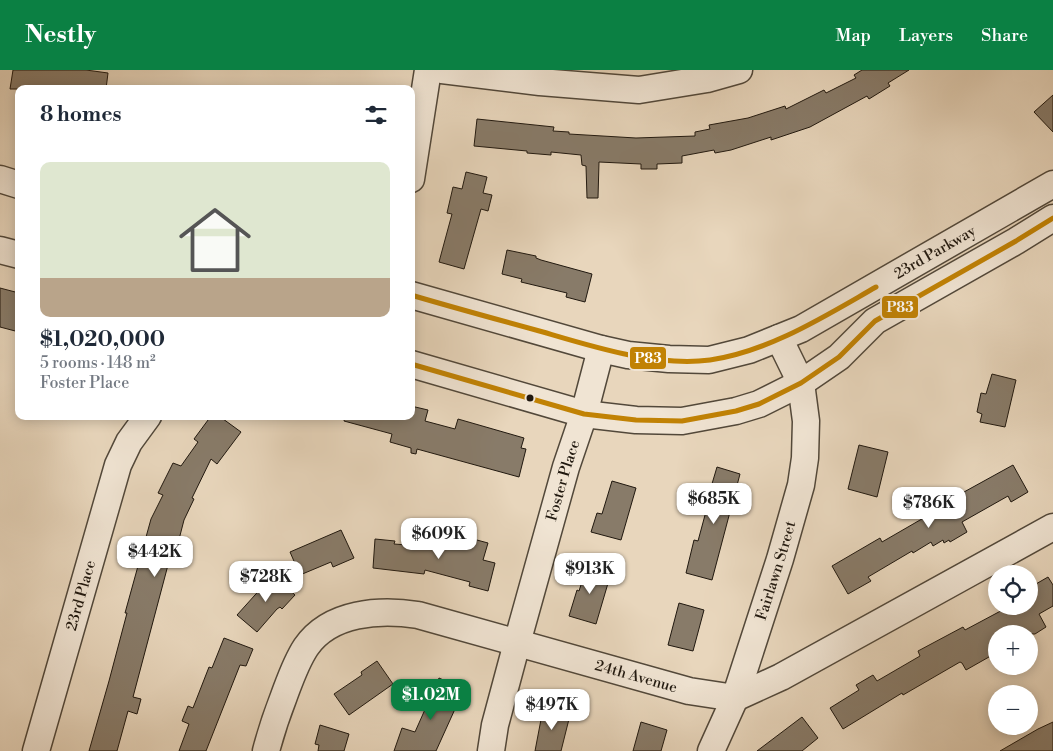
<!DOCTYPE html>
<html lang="en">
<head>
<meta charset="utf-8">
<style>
  :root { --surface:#fff; --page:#f2f2f3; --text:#1f2937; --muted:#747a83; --accent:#0b8043 }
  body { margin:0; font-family:"Libre Bodoni",serif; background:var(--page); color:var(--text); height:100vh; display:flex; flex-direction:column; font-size:19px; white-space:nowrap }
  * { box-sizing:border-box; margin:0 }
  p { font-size:16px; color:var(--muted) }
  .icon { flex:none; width:28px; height:28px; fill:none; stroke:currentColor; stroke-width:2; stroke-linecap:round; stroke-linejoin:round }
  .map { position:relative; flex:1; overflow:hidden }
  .details { position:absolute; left:15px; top:15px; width:400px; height:335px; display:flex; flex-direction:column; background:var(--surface); border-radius:10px; box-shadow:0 2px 12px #0003 }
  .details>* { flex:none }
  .tools { position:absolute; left:988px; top:495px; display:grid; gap:10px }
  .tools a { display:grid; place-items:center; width:50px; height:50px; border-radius:50%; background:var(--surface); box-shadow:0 2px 12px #0003; font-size:25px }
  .price { position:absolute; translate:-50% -42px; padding:0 11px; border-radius:10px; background:#fff; color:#222; font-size:16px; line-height:32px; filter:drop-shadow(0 1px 2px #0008) }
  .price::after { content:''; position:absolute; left:50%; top:30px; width:15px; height:11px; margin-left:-8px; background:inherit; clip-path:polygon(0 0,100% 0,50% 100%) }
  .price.active { background:var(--accent); color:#fff }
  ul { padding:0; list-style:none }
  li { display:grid; align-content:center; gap:10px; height:265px; padding:0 25px }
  li span { display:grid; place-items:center; height:155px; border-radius:10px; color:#555 }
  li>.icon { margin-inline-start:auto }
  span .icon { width:90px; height:90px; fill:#fffc; stroke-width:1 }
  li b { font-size:21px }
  h2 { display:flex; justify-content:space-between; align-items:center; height:60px; padding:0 25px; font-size:21px }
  header { display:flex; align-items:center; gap:30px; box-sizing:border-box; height:70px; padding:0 25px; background:var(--accent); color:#fff }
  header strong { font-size:24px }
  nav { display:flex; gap:28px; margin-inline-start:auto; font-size:18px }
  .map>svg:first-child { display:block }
</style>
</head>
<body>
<header>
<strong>Nestly</strong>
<nav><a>Map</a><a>Layers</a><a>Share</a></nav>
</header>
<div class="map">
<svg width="1053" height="681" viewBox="0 0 1053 681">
  <rect width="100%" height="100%" fill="#e8d6bc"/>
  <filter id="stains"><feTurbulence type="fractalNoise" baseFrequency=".004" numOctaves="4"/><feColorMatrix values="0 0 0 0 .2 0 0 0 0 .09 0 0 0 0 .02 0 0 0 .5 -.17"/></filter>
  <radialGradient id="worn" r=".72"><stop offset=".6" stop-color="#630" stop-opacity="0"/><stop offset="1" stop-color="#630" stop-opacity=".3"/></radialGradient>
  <!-- building -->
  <g fill="#887b69" stroke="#20180f">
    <path d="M13,0H86L108,3L106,19H10Z"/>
    <path d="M862,0H909L888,13L890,16L869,29L867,26L810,57L771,70V67L731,80L715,83L714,80L682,86V93L657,94V99H641V94L599,92L598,128H587L586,96L582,95L581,85L551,82V85L527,83V81L474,76L477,49L554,57L553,61L569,62V64L636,68L695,66V62L710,59L709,55L748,48L785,36L786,39L824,20L826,23L856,8L854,5Z"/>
    <path d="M1053,25V62L1034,42Z"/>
    <path d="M466,102L487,107L483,123L492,125L488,141L481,139L464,199L439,192L452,144L447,143L453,117L462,119Z"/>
    <path d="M507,180L536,186V188L541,190L592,204L585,232L566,227L567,223L521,212L522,209L502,204Z"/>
    <path d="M0,218L19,223V262L0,257Z"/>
    <path d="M992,304L1016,310L1005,357L980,352L982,344L977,342L981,323L986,324Z"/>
    <path d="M411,336L428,340L425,351L455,359L458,349L524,368L521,378L526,379L519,407L417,379L416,384L411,383V378L390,372L392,364L344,351L345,346H411Z"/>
    <path d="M211,346H219L241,362L217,394L211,389L192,428L194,429L184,450L176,481L178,482L173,497L168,495L133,627L141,629L137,644L128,641L117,681H89L109,611L127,543H125L151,449L163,425L158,423L173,393L181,396L198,372L194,369Z"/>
    <path d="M859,375L888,382L877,427L848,419Z"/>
    <path d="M1013,395L1028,422L1011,432L1008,426L962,452L967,462L950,472L949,470L944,473L943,470L933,476L931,472L913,483L912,481L868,507L871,511L848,524L832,496L880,468L882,472L965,424L964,422Z"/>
    <path d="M717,397L740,404L712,510L686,503L694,470L698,471L708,434H706Z"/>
    <path d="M612,411L636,418L621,470L591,462L597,443L602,444Z"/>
    <path d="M341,460L354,488L333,497L331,492L300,505L290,482Z"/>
    <path d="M451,463L488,473L483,490L495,493L488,521L469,516L470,512L425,500L424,504L373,498L375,469L395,471L394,474L447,478Z"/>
    <path d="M587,496L611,503L596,554L569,546L577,520L579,521Z"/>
    <path d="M273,505L295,525L282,539L280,537L277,539L257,562L237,545Z"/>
    <path d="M1048,507L1053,515V536L1039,544L1046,557L1035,564H996V583L966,600L962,593L960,592L903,625L902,623L843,659L830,638L859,620L856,615L873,605L877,611L920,586L918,581L963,557L965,560L1010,536H1029V518Z"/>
    <path d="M679,533L704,540L693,581L668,575Z"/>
    <path d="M224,568L253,579L246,596L240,595L206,681H179L189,654L182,651L188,636L193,638L209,597L212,598Z"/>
    <path d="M377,591L393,614L349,645L334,624L362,605L361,602Z"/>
    <path d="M439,608L461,618L452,638L455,639L436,681H394L402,658L415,662Z"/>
    <path d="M543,639L570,645L561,681H535Z"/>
    <path d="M802,647L818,668L802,681H757Z"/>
    <path d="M641,652L667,660L661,681H633Z"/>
    <path d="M1053,652V681H1000L1038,659Z"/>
    <path d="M320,655L349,664L344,681H318L319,675L315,674Z"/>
  </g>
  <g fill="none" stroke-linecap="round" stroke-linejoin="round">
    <!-- minor casing -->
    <g stroke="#52483a" stroke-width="29">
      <g id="minor">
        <path d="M442,0L540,12L639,20L707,9L739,0"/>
        <path d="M0,109L19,115"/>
        <path d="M411,109L428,0"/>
        <path d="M0,180L19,185"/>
        <path id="s1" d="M411,225L601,279L628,285L669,289L709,290L749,280L801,259L1053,114"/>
        <path d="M411,294L584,344L636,350L682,351L736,341L759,334L801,313L839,287L875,251L1016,171L1053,148"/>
        <path id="s2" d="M36,681L118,395L129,372L148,346"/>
        <path id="s3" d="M266,681C271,662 277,644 284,626C290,610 296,592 306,577C330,542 380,539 418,545L689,621L735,628L781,607L1053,457"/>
        <path id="s4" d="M491,681L495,655L517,573L566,397L584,344L601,279"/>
        <path id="s5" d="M711,681L735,628L780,489L801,415L805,388L806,351L801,313L779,268"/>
      </g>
    </g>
    <!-- minor -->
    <use href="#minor" stroke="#f0e4d3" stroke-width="26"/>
    <!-- bus-1 casing -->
    <g stroke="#f0e4d3" stroke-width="9">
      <g id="bus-1">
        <path d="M411,225C455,238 499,250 543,262C594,277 657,297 710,290C770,281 825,246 876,217"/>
        <path d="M411,294L584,344L636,350L682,351L736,341L759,334L801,313L839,287L875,251L1016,171L1053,148"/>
      </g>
    </g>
    <!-- bus-1 -->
    <use href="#bus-1" stroke="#c18204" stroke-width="5"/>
  </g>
  <!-- markers -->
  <circle fill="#20180f" stroke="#f0e4d3" stroke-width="2" cx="530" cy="328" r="4.5"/>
  <g text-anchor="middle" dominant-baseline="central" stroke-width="4" stroke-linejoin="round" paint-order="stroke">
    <!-- street labels -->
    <g font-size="15" fill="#20180f" stroke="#f0e4d3">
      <text stroke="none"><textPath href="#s1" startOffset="558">23rd Parkway</textPath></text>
      <text stroke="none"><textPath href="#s4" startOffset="280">Foster Place</textPath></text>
      <text stroke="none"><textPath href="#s5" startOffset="192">Fairlawn Street</textPath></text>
      <text stroke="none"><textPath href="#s2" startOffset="162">23rd Place</textPath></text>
      <text stroke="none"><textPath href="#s3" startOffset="461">24th Avenue</textPath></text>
    </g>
  </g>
  <g stroke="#f0e4d3" stroke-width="2">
    <rect x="881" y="225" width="38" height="24" rx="5" fill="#c18204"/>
    <rect x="629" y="276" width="38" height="24" rx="5" fill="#c18204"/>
  </g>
  <g font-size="14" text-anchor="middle" font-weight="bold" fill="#fff">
    <text x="900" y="242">P83</text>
    <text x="648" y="293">P83</text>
  </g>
  <rect width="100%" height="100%" filter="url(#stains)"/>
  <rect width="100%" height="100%" fill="url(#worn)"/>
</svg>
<div class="tools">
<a><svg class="icon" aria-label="locate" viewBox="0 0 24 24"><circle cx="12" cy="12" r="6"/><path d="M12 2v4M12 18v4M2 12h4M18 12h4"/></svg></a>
<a>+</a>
<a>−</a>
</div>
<b class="price" style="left:714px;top:455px">$685K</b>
<b class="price" style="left:929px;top:459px">$786K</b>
<b class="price" style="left:439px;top:490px">$609K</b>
<b class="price" style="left:155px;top:508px">$442K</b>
<b class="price" style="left:590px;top:525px">$913K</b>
<b class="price" style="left:266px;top:533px">$728K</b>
<b class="price active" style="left:431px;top:651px">$1.02M</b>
<b class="price" style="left:552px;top:661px">$497K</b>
<section class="details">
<h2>8 homes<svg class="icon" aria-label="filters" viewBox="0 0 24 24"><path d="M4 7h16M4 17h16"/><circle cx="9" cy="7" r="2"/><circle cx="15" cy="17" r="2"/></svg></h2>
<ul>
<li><span style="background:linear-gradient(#dfe7d0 75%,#b9a48a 0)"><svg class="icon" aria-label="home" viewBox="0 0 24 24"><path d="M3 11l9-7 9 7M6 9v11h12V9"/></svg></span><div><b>$1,020,000</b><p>5 rooms · 148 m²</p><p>Foster Place</p></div></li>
</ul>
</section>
</div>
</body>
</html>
